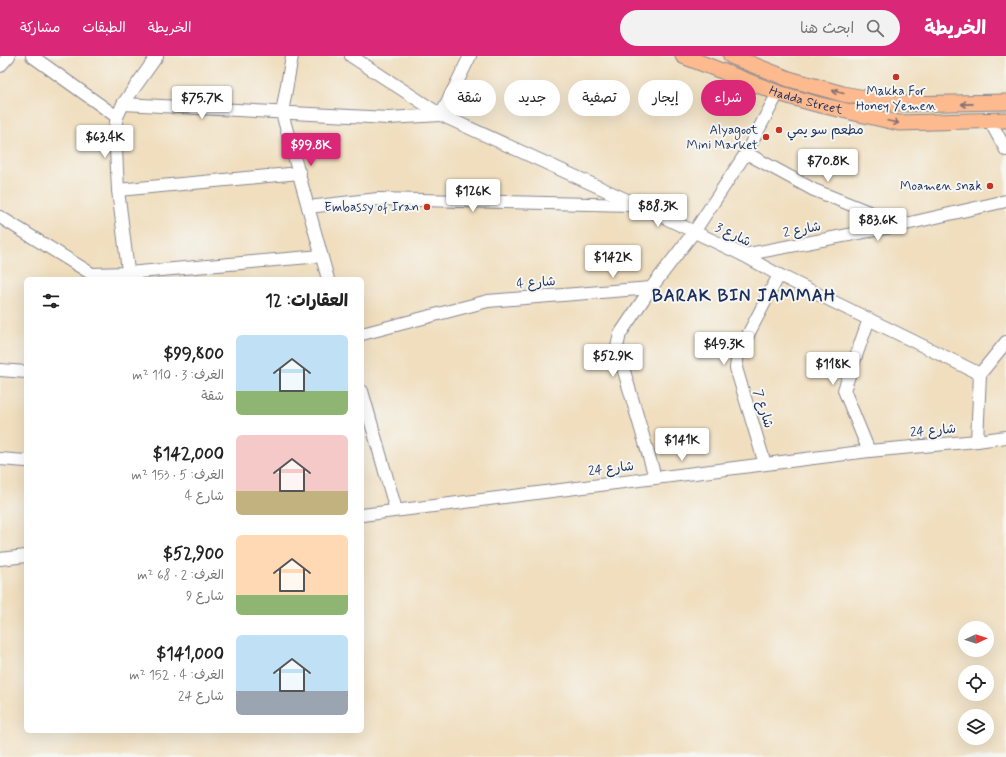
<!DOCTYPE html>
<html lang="ar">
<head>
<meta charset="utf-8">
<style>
  :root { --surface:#fff; --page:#f2f2f2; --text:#222; --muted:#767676; --accent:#db2777 }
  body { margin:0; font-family:Mynerve,"Playpen Sans Arabic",sans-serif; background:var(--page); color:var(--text); direction:rtl; height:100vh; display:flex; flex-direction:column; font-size:15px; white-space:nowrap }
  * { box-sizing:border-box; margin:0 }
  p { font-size:13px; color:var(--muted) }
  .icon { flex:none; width:22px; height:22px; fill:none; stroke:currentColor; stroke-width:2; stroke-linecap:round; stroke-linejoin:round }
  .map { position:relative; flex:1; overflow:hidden; direction:ltr }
  .details { position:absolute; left:24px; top:221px; width:340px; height:456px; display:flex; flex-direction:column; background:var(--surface); border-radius:6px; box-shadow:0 4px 16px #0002; direction:rtl }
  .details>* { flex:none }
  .banner { position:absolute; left:376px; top:24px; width:380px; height:36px; direction:rtl; display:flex; gap:8px }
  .needle { width:26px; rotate:87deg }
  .controls { position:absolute; left:958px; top:565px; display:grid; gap:8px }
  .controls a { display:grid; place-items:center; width:36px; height:36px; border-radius:50%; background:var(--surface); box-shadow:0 4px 16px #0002; font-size:20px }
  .price { position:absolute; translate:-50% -34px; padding:0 9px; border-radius:4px; background:#fff; color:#222; font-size:13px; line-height:26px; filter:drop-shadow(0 1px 2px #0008) }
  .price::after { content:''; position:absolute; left:50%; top:24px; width:12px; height:9px; margin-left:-6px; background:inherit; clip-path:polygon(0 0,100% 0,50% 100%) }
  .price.active { background:var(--accent); color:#fff }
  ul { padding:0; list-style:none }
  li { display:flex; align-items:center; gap:12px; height:100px; padding:0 16px }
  li span { display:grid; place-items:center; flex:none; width:112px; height:80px; border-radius:6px; color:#555 }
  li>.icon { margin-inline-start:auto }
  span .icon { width:48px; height:48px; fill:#fffc; stroke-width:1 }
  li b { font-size:17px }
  h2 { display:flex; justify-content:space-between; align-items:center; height:48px; padding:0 16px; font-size:17px }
  .pill { padding:0 14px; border-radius:18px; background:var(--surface); box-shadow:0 4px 16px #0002; font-size:14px; line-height:36px }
  .pill.active { background:var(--accent); color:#fff }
  header { display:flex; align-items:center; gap:24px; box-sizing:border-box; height:56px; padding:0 20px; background:var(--accent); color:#fff }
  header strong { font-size:19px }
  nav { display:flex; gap:22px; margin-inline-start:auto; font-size:14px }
  .search { width:280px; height:36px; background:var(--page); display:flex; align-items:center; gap:10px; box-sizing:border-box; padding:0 14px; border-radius:22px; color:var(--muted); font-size:15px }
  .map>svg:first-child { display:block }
</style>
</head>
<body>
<header>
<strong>الخريطة</strong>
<div class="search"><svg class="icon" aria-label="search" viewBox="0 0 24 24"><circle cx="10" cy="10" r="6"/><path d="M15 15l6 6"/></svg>ابحث هنا</div>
<nav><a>الخريطة</a><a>الطبقات</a><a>مشاركة</a></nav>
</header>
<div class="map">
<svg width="1006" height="701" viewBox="0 0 1006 701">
  <rect width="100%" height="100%" fill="#f6f6f2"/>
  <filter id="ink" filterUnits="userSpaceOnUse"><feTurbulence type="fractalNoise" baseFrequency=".025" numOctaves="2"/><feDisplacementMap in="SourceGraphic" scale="8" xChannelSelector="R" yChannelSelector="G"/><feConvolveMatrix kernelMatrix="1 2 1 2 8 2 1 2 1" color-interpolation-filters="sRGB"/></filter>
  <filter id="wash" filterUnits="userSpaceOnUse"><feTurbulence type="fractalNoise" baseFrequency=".012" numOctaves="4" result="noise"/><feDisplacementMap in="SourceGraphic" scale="16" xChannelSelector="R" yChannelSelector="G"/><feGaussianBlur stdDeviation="0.9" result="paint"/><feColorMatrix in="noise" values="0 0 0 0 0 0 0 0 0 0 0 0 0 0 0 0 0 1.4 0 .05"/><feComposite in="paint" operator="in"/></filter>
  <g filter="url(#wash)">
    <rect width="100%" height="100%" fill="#f0debe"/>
  </g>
  <g filter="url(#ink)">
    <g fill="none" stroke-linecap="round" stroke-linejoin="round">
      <!-- minor casing -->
      <g stroke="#86868e" stroke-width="14">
        <g id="minor">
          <path d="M32,0L117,61"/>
          <path d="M292,0L282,57L328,223"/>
          <path d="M351,0L441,59L638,149L743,199L779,219L980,318"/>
          <path d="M0,10L9,0"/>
          <path d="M123,48L388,62L441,59L470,0"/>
          <path d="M990,65L1006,94"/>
          <path d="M746,97L814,134L879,160L904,168"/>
          <path d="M118,134L300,117"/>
          <path d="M308,151L378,143L633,149"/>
          <path d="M0,161L92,218L128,217L321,200"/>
          <path d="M743,199L906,168L1006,145"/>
          <path d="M129,223L118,134L115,72L117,61L123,48L157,0"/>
          <path d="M651,232L620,278L617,291L655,421"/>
          <path d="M362,278L488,245L651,232L694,176L746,97L778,37"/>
          <path d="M0,314L26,316"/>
          <path d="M980,318L1006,286"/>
          <path d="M362,335L396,454"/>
          <path d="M977,385L980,318"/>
          <path d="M869,395L844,334L869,263"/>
          <path d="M0,403L26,405"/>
          <path d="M765,408L736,312L738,298L779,219"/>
          <path d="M362,459L869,395L977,385L1006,381"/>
          <path d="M0,503L26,500"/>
        </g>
      </g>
      <!-- major casing -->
      <g stroke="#86868e" stroke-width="17">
        <g id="major">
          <path id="s1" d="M683,0L778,37L816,48L899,67L1006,64"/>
          <path d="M731,0L789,23L843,38L899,48L1006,46"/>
        </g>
      </g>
      <!-- minor -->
      <use href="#minor" stroke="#fff" stroke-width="12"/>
      <!-- major -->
      <use href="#major" stroke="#fcba8e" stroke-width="15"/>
    </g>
    <!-- one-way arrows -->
    <defs><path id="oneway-shaft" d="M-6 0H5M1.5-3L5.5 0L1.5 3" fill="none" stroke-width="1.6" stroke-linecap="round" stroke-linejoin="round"/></defs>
    <g stroke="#806e74">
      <use href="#oneway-shaft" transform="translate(838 36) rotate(-165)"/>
      <use href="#oneway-shaft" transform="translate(967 48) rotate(179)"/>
      <use href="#oneway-shaft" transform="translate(893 66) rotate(12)"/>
    </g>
  </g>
  <!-- markers -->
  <g fill="#c8321e" stroke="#f6f6f2" stroke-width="1.5">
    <circle cx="896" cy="21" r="4"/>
    <circle cx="779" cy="74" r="4"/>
    <circle cx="766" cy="81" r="4"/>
    <circle cx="990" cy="130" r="4"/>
    <circle cx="427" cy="151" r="4"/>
  </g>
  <g text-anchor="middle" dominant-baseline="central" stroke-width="4" stroke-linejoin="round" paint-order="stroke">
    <!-- poi labels -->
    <g font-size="13" fill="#1b2f5e" stroke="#f6f6f2" text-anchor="end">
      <text x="896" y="35" text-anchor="middle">Makka For<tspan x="896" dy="15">Honey Yemen</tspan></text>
      <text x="758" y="74">Alyagoot<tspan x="758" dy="15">Mini Market</tspan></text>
      <text x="787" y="74" text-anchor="start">مطعم سو يمي</text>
      <text x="982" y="130">Moamen snak</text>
      <text x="419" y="151">Embassy of Iran</text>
    </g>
    <!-- street labels -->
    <g font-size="13" fill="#1b2f5e" stroke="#f6f6f2">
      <text stroke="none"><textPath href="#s1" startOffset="131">Hadda Street</textPath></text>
      <text transform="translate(802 174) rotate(-11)">شارع 2</text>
      <text transform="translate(733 179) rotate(26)">شارع 3</text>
      <text transform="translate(536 227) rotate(-4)">شارع 4</text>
      <text transform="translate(763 353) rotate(73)">شارع 7</text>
      <text transform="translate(933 375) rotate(-5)">شارع 24</text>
      <text transform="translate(611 413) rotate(-7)">شارع 24</text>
    </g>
    <!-- district labels -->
    <g font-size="17" font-weight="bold" letter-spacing="1" fill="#1b2f5e" stroke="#f6f6f2">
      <text x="744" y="240">BARAK BIN JAMMAH</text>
    </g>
  </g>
</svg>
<div class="controls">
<a><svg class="needle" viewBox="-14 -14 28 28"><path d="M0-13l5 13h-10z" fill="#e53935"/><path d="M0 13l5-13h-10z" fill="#767676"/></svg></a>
<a><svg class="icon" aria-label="locate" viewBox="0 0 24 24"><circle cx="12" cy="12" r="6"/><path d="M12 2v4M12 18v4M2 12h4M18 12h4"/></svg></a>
<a><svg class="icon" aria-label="layers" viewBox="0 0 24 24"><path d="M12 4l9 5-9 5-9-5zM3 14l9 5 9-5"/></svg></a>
</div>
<b class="price" style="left:202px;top:64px">$75.7K</b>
<b class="price" style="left:105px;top:103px">$63.4K</b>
<b class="price active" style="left:311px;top:111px">$99.8K</b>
<b class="price" style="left:828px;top:127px">$70.8K</b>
<b class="price" style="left:473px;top:157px">$126K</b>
<b class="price" style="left:658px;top:172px">$88.3K</b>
<b class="price" style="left:878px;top:186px">$83.6K</b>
<b class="price" style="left:613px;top:223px">$142K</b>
<b class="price" style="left:724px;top:310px">$49.3K</b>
<b class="price" style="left:613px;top:322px">$52.9K</b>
<b class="price" style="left:833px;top:330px">$118K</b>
<b class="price" style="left:682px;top:406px">$141K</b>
<div class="banner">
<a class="pill active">شراء</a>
<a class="pill">إيجار</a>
<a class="pill">تصفية</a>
<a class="pill">جديد</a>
<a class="pill">شقة</a>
</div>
<section class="details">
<h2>العقارات: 12<svg class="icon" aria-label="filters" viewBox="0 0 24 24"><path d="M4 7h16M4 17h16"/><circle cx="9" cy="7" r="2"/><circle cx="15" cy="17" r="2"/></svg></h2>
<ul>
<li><span style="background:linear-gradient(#bfe0f5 70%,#8fb573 0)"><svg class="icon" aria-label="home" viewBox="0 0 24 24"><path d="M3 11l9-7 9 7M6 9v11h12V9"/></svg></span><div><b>$99,800</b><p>الغرف: 3 · 110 m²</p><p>شقة</p></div></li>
<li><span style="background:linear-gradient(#f6c9c9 70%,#c2b280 0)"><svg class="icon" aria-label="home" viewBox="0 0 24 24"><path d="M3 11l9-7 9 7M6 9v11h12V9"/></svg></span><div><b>$142,000</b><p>الغرف: 5 · 153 m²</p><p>شارع 4</p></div></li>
<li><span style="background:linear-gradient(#ffd9b3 75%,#8fb573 0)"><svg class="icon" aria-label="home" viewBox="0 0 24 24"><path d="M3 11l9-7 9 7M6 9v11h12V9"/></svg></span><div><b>$52,900</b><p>الغرف: 2 · 68 m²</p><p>شارع 9</p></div></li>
<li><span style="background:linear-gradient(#bfe0f5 70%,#9aa5b1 0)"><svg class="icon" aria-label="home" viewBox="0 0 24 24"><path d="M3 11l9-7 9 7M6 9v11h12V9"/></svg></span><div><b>$141,000</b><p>الغرف: 4 · 152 m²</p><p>شارع 24</p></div></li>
</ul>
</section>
</div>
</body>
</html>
